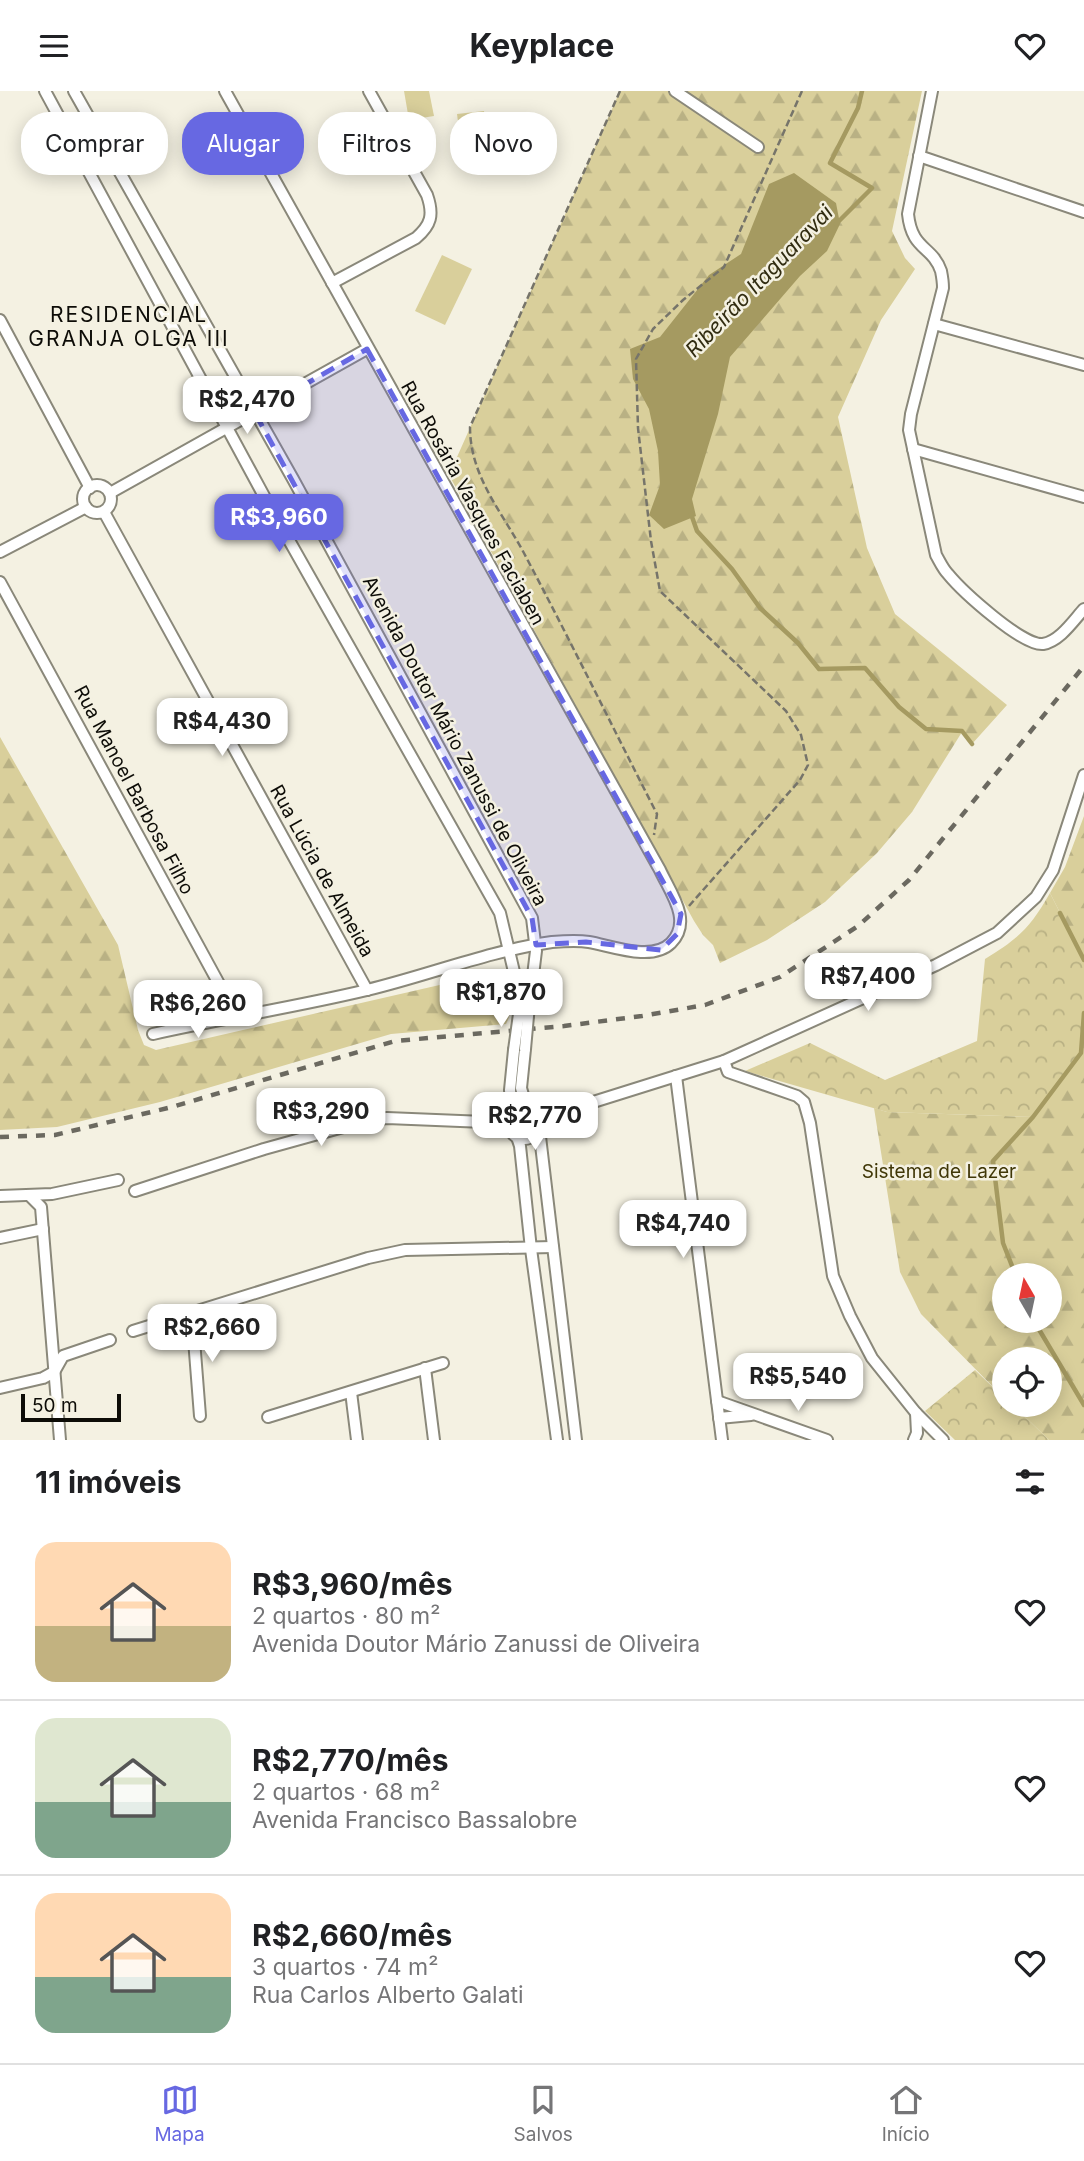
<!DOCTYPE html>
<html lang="pt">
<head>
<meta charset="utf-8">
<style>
  :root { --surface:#fff; --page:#f2f2f2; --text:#202124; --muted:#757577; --line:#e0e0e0; --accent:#6768e2 }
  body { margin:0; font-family:Inter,sans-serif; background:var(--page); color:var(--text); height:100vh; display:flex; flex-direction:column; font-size:26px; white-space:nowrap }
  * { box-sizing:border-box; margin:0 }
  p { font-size:23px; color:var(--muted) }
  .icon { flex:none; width:38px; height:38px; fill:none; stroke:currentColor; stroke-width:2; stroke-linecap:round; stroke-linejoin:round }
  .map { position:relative; height:1349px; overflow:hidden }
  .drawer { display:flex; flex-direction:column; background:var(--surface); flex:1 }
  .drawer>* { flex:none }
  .top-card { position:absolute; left:21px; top:21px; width:700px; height:63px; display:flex; gap:14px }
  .needle { width:46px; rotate:351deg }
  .tools { position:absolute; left:992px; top:1172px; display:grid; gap:14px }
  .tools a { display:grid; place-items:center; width:70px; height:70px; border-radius:50%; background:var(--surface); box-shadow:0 4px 18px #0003; font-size:35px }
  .scale { position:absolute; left:21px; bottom:18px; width:100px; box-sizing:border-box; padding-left:7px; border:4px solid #0d0c07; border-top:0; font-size:19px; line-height:24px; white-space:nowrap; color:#0d0c07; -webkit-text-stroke:5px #f4f1e2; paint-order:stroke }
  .price { position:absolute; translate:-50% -60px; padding:0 16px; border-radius:14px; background:#fff; color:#222; font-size:23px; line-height:46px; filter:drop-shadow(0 2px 4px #0008) }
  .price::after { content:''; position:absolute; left:50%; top:42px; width:21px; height:16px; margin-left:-10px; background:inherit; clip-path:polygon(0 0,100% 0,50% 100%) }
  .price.on { background:var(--accent); color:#fff }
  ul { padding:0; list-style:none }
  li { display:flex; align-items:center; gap:21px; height:175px; padding:0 35px }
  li+li { border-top:2px solid var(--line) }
  li span { display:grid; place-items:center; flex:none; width:196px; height:140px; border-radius:21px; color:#555 }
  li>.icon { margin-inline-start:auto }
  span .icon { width:84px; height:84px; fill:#fffc; stroke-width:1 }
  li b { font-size:30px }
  h2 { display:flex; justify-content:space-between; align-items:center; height:84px; padding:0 35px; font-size:30px }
  .pill { padding:0 24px; border-radius:28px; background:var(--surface); box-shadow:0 4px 18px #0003; font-size:24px; line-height:63px }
  .pill.on { background:var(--accent); color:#fff }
  header { display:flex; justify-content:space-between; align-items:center; height:91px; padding:0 35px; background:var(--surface); font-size:32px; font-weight:700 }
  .dock { display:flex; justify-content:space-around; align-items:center; height:98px; border-top:2px solid var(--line); background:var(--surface); font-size:19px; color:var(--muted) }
  .dock a { display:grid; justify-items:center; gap:4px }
  .dock .on { color:var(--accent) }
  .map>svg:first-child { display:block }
</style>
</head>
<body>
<header><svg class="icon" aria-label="menu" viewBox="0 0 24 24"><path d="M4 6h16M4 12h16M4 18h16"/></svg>Keyplace<svg class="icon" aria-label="heart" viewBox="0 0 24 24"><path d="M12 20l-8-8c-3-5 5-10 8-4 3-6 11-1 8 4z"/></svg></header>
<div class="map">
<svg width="1084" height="1349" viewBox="0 0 1084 1349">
  <defs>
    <pattern id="forest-firs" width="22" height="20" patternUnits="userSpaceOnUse" patternTransform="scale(1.75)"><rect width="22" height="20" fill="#d9cf9b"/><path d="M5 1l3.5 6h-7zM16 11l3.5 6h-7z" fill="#b9b184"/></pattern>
    <pattern id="park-crowns" width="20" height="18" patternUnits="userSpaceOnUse" patternTransform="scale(1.75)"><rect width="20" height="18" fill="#d9cf9b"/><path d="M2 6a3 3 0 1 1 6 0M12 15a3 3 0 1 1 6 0" fill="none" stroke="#b9b184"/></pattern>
  </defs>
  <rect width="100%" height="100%" fill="#f4f1e2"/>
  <!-- grass -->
  <g fill="#d9cf9b">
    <path d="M404,0H429L434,25L409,29Z"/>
    <path d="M484,20L489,66L463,69L457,23Z"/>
    <path d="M442,164L472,178L445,234L415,220Z"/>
  </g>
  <!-- forest -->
  <g fill="url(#forest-firs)" fill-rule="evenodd">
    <path d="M620,0H922L892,140L905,167L915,178L881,229L838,326L867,457L895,523L1007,614L972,653L962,641L912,721L877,762L825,811L767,849L720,872L713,854L703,844L694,830L449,384Z"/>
    <path d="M0,646L118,854L138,939L144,954L156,959L505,879C511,899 516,913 506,933L391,943L160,1011L57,1036L0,1039Z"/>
    <path d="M1084,725V869L1050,802L1065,776Z"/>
    <path d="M1084,922V1349H1049L1013,1314H1050V1269H1004V1307L921,1223L900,1181L874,1017L887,1021L1033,1026L1081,962ZM1004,1185H1050V1230H1004Z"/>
  </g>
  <!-- park -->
  <g fill="url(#park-crowns)">
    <path d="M1050,802L1084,869V922L1081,962L1033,1026L887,1021L745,980L810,952L885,989L977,950L985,868C1019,847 1030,837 1050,802Z"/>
    <path d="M975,1279L1004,1307V1314H1013L1049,1349H955L925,1320Z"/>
  </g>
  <!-- water -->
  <path fill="#a59a61" d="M794,82L836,112L840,133L827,160L800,185L730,266L718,323L692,408L696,425L664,438L649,424L660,394L658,360L649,318L633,288L630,258L660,246L709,184L741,163L769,93Z"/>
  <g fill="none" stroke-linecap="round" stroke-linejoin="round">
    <!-- stream -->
    <g stroke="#a59a61" stroke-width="4.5">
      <path d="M836,133L872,97L830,72L858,17L862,0"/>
      <path d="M691,423L697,440L732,478L760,517L798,552L819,578L865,577L899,616L926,638L962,640L972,653"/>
      <path d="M1060,822L1084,869"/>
      <path d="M1016,1185L1003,1152L993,1070L1033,1026L1081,962L1084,922"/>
      <path d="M1034,1230L1084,1314"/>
    </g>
    <!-- minor casing -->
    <g stroke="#8a887a" stroke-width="14">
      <g id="minor">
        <path d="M45,0L264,405L500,822L515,885L519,923"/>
        <path d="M74,0L293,388L532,827L536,860L528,925"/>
        <path d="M675,0L758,56"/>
        <path d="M932,0L908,123C912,160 932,154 941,180C942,185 943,191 943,197L911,323L909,339L936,464C940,471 943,478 948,483C962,500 1022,555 1043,553C1060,550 1073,530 1084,518"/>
        <path d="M919,65L1084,121"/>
        <path d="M332,192L416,147C431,134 434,124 427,104L369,0"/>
        <path d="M0,229L90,397"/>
        <path d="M934,233L1084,274"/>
        <path d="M913,358L1084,406"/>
        <circle cx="97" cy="408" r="14"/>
        <path d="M110,402L367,258"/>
        <path d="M104,421L367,899"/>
        <path d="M0,461L86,416"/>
        <path d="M0,491L236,924"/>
        <path d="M153,943C224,927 296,916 367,899C429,884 489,860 552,851C564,850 577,849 589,851C612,855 652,871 671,852C693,830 670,801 660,779L225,0"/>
        <path d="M525,958L521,997L527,1018"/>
        <path d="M724,970L728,981L797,1005L804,1011L810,1032L833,1185L850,1225L872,1267L916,1322L943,1349"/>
        <path d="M676,985L722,1349"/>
        <circle cx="524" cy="1033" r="15"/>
        <path d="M512,1024L510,999L514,959"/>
        <path d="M539,1028L724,970L936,874L997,842L1036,806L1053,779L1084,684"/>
        <path d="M539,1037L576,1349"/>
        <path d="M517,1046L520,1055L531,1158L557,1349"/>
        <path d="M135,1100L264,1058L365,1030L387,1027L509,1032"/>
        <path d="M0,1105L52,1103L118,1089"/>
        <path d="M30,1105L41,1116L60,1349"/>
        <path d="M0,1147L43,1138"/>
        <path d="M192,1223L200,1325"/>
        <path d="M133,1240L368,1167L405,1159L553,1156"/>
        <path d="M425,1277L434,1349"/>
        <path d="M0,1297L43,1287L54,1281L63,1265L110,1249"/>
        <path d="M351,1301L357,1349"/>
        <path d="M717,1310L827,1349"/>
        <path d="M268,1326L443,1272"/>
        <path d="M719,1327L751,1324"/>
        <path d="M914,1349L917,1342L916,1322"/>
      </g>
    </g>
    <!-- path -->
    <g stroke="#76746a" stroke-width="2.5" stroke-dasharray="7 3.5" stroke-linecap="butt">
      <path d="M620,0L470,336C470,387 504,423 526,466C571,551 613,637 657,723L654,744"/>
      <path d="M689,815L800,689L808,674L801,644L786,620L660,500L651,450L638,337L636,268L653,238L683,209L724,176L802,0"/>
    </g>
    <!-- minor -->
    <use href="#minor" stroke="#fff" stroke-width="10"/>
    <!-- rail -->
    <path stroke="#6b6960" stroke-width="4.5" stroke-dasharray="9 9" stroke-linecap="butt" d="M0,1046L55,1044L172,1016L395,950L564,935L642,925L705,914L780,886L858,835L909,789L1084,575"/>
    <!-- minor-bridge casing -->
    <g stroke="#8a887a" stroke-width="14" stroke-linecap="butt">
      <g id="minor-bridge">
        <path d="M525,958L528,925"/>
        <path d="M514,959L519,923"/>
      </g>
    </g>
    <!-- minor-bridge -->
    <use href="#minor-bridge" stroke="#fff" stroke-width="10"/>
  </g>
  <!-- marked area -->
  <path fill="#6768e2" fill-opacity="0.2" stroke="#6768e2" stroke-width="5" stroke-dasharray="14 9" stroke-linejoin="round" d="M367,258L681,823L677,843L661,859L586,851L536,854L532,827L255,322Z"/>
  <g text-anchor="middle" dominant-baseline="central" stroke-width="5" stroke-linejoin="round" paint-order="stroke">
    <!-- street labels -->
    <g font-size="19" fill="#0d0c07" stroke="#f4f1e2">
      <text transform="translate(473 412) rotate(61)">Rua Rosária Vasques Faciaben</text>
      <text transform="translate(455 650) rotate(62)">Avenida Doutor Mário Zanussi de Oliveira</text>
      <text transform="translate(134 699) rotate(62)">Rua Manoel Barbosa Filho</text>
      <text transform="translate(322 780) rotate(61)">Rua Lúcia de Almeida</text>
    </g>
    <!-- park labels -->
    <g font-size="19" fill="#403707" stroke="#f4f1e2">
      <text x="939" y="1080">Sistema de Lazer</text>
    </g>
    <!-- water labels -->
    <g font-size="21" font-style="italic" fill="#312c11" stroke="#f4f1e2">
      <text transform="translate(759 190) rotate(-46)">Ribeirão Itaguaravai</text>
    </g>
    <!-- neighbourhood labels -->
    <g font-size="21" letter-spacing="2" fill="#0d0c07" stroke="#f4f1e2">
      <text x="129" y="223">RESIDENCIAL<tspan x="129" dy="24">GRANJA OLGA III</tspan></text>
    </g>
  </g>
</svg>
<div class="tools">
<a><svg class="needle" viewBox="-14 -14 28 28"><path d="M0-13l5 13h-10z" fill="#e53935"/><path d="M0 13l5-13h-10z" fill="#757577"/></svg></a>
<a><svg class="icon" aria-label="locate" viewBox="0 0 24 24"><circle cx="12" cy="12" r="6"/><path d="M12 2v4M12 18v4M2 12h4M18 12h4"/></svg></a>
</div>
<div class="scale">50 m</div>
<b class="price" style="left:247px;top:345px">R$2,470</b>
<b class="price on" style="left:279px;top:463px">R$3,960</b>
<b class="price" style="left:222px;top:667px">R$4,430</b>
<b class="price" style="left:868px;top:922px">R$7,400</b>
<b class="price" style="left:501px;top:938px">R$1,870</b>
<b class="price" style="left:198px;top:949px">R$6,260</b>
<b class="price" style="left:321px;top:1057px">R$3,290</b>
<b class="price" style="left:535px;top:1061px">R$2,770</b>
<b class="price" style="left:683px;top:1169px">R$4,740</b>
<b class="price" style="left:212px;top:1273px">R$2,660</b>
<b class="price" style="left:798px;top:1322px">R$5,540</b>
<div class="top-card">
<a class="pill">Comprar</a>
<a class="pill on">Alugar</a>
<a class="pill">Filtros</a>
<a class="pill">Novo</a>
</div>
</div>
<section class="drawer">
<h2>11 imóveis<svg class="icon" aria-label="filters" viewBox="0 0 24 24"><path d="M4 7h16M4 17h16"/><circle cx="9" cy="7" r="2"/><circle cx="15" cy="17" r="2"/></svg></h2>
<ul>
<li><span style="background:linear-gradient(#ffd9b3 60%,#c2b280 0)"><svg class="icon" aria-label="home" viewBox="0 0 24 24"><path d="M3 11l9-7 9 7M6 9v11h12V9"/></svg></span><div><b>R$3,960/mês</b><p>2 quartos · 80 m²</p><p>Avenida Doutor Mário Zanussi de Oliveira</p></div><svg class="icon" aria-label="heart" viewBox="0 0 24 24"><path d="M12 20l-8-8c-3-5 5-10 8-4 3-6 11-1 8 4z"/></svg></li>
<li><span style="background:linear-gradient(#dfe7d0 60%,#7fa58c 0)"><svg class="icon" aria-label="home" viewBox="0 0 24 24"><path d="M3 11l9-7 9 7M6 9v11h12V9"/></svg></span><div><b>R$2,770/mês</b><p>2 quartos · 68 m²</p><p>Avenida Francisco Bassalobre</p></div><svg class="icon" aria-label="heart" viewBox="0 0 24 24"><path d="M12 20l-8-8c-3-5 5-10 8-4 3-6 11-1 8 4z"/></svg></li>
<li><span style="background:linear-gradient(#ffd9b3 60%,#7fa58c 0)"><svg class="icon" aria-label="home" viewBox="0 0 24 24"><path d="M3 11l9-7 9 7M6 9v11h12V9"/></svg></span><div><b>R$2,660/mês</b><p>3 quartos · 74 m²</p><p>Rua Carlos Alberto Galati</p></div><svg class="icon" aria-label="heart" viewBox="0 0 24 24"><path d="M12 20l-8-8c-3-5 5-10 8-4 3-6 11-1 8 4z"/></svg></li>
</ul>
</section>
<nav class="dock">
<a class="on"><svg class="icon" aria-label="map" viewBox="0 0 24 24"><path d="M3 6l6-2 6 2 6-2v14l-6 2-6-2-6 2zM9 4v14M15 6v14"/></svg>Mapa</a>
<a><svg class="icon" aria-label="saved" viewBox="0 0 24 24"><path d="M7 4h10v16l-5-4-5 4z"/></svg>Salvos</a>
<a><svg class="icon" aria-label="home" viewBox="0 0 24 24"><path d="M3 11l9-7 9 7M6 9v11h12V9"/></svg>Início</a>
</nav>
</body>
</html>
